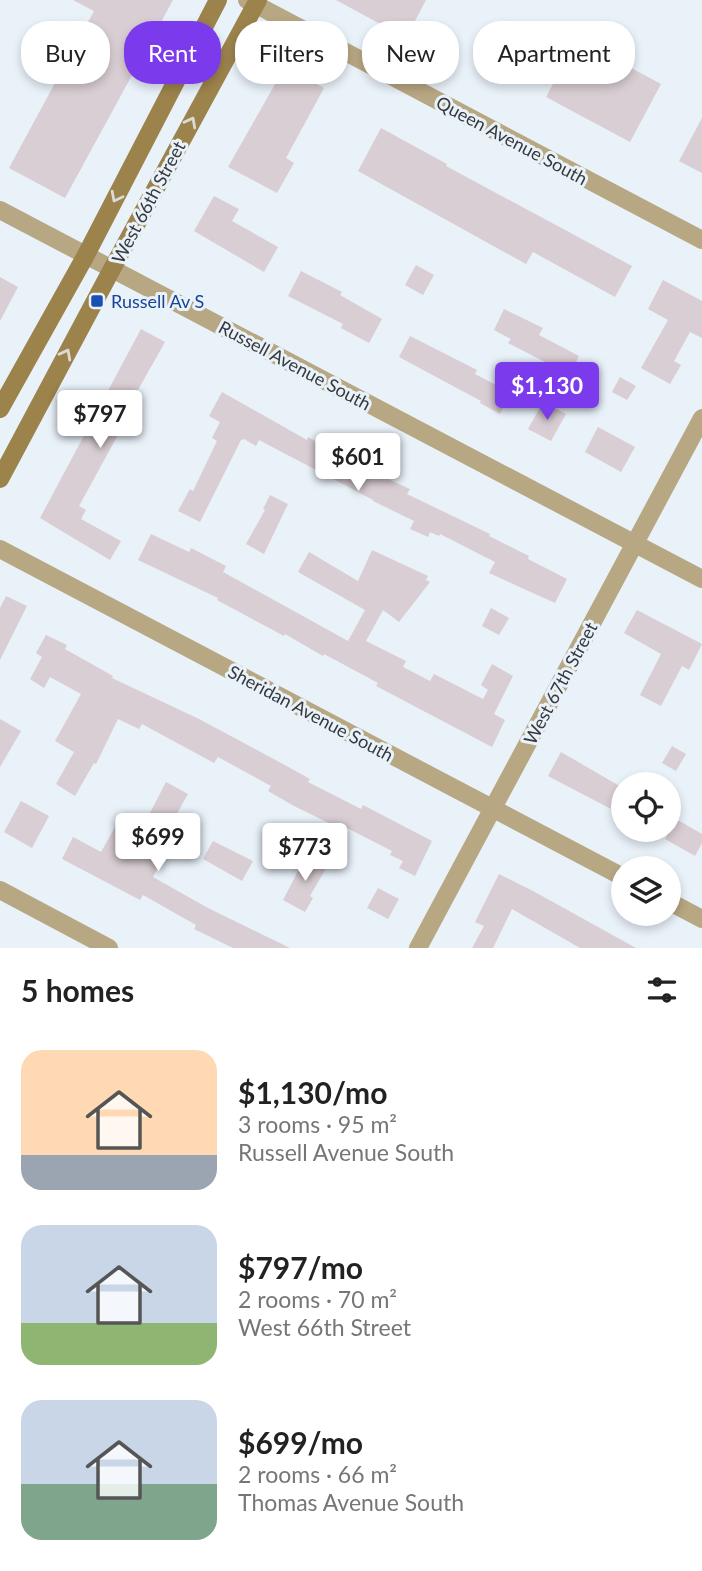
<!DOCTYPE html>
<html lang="en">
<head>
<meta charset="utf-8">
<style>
  :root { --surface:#fff; --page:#f2f2f2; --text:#222; --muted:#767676; --accent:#7c3aed }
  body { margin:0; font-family:Lato,sans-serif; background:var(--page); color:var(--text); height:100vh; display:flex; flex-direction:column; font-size:26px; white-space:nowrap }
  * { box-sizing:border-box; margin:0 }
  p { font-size:23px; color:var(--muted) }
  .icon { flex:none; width:38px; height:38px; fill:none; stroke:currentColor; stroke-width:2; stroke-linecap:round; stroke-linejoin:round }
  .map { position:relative; height:948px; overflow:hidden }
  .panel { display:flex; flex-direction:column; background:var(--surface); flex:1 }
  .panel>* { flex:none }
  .top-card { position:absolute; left:21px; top:21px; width:662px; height:63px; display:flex; gap:14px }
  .tools { position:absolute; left:611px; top:772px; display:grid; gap:14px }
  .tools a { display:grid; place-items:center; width:70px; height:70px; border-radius:50%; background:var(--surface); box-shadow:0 4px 10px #0003; font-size:35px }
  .price { position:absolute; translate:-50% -60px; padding:0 16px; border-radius:7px; background:#fff; color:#222; font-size:23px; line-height:46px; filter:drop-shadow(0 2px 4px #0008) }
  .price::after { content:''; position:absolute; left:50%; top:42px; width:21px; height:16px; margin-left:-10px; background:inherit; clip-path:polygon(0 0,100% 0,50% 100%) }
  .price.selected { background:var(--accent); color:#fff }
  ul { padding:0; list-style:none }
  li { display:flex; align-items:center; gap:21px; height:175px; padding:0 21px }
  li span { display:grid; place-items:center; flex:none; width:196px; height:140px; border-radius:21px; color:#555 }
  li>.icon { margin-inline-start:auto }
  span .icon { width:84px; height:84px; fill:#fffc; stroke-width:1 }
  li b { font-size:30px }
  h2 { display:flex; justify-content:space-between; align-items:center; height:84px; padding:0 21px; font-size:30px }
  .pill { padding:0 24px; border-radius:28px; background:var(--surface); box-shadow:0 4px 10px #0003; font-size:24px; line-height:63px }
  .pill.selected { background:var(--accent); color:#fff }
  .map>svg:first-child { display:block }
</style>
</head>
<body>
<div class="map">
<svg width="702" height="948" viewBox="0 0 702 948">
  <rect width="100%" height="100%" fill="#e9f1f9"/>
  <!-- building -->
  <g fill="#d9ced3">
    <path d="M73,0H173L65,198L9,168L94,11Z"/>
    <path d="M336,0H426L406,38Z"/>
    <path d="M577,39L661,84L630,142L546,97Z"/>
    <path d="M292,70L324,88L286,158L294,163L277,193L228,167L278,79L285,83Z"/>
    <path d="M702,118V173L679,161Z"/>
    <path d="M381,128L447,164L446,166L632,266L615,297L533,252L526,264L358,171Z"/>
    <path d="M214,196L239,209L232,221L278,247L264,272L194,231Z"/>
    <path d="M416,265L434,275L423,295L405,285Z"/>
    <path d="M301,271L342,292L340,295L382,319L369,343L341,328L343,324L288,296Z"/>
    <path d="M0,277L18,287L0,321Z"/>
    <path d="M663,280L702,301V338L690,332L674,361L681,365L670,384L641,368L668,320L648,309Z"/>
    <path d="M504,309L543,328L539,335L579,356L568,378L547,367L549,364L508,343L511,339L494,330Z"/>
    <path d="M141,329L165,342L121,420L125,422L79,506L86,510L81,519L121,541L110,560L40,518Z"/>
    <path d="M410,336L477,370L475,374L511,393L500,414L480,403L481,401L399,357Z"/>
    <path d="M620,377L636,386L627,400L612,392Z"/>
    <path d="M222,392L307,440L308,437L345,458L346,455L379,472L377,474L410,489L407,494L490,534L489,536L529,556L528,559L567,579L555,603L489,573L495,562L440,534L439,536L430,532L428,537L410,529L414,521L373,501V500L259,440L256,446L244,439L241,440L200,522L178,511L190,489L193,491L217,441L212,438L220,422L209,416Z"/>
    <path d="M543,402L566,414L551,441L528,429Z"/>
    <path d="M598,427L635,447L621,472L585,452Z"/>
    <path d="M270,495L288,504L264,554L246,544L265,510L263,509Z"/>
    <path d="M151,534L189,552L191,548L226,566L223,572L348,641L365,610L298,572L309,552L358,581L372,550L428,576L426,580L430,582L399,622L383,610L366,641L406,661L403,667L430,681L434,674L483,699L488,690L481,685L492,664L513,676L494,714L505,720L492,747L376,686L378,683L324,654L323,656L285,634L284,636L217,600L218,598L138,560Z"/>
    <path d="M6,596L27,606L0,660V608Z"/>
    <path d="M491,608L509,618L499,635L482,626Z"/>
    <path d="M637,610L702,644L689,670L682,666L661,706L640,695L661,654L624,633Z"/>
    <path d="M46,635L67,645L65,649L113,676L112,678L199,719L283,764L310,779L308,782L361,809L363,805L432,841L415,876L399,868L403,861L390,855L392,851L345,827L343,830L294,806L268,791L271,786L218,757L214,763L142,724L139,729L118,719L96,764L94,763L75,796L56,784L74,752L55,741L81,694L50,677L44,688L30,679L42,657L36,653Z"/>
    <path d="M0,719L21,731L0,767Z"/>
    <path d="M672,746L686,754L676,771L662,763Z"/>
    <path d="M561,752L623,788L613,810L548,776Z"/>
    <path d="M166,782L188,794L151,860L160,864L153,877L208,908L290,948H233L194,929L196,925L143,895L140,900L62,859L73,837L101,852L118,822L139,834Z"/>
    <path d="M21,801L49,816L32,848L4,832Z"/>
    <path d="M676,819L702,834V843L695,856L665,839Z"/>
    <path d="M213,841L253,861L242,881L203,859Z"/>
    <path d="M307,854L328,865L310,896L313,898L305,912L283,900Z"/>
    <path d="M499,874L533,891L636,948H580L512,909L493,948H472L484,926L475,922Z"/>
    <path d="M378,888L399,899L388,919L367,908Z"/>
  </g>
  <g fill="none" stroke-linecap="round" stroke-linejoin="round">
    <!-- street -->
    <g stroke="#b8a783" stroke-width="18">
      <path d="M247,0L702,240"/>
      <path d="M0,210L702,579"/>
      <path d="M0,549L623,877"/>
      <path d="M0,890L109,948"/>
      <path d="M668,901L702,919"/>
      <path d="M418,948L702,418"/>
    </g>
    <!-- secondary -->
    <g stroke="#9c834c" stroke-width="18">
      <path d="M0,409L86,255L218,0"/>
      <path d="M0,479L112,269L258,0"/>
    </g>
  </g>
  <!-- one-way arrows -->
  <defs><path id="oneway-chevron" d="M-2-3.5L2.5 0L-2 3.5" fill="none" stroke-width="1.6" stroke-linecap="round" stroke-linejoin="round" transform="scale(1.75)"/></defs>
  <g stroke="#dadbd6">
    <use href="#oneway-chevron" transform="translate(191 122) rotate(-62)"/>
    <use href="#oneway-chevron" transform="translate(116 197) rotate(117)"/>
    <use href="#oneway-chevron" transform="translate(66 354) rotate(-62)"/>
  </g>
  <!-- markers -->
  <rect fill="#1a4fb4" stroke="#e9f1f9" stroke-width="2.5" x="90" y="294" width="14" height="14" rx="3.5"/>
  <g text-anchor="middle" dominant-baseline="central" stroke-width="6" stroke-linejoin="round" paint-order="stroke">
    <!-- street labels -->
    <g font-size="18" fill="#36393d" stroke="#e9f1f9">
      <text transform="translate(512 140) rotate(28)">Queen Avenue South</text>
      <text transform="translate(148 202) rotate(-62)">West 66th Street</text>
      <text transform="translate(295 365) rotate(28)">Russell Avenue South</text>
      <text transform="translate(560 683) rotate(-62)">West 67th Street</text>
      <text transform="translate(311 713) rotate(28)">Sheridan Avenue South</text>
    </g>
    <!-- transit labels -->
    <g font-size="18" fill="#164399" stroke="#e9f1f9" text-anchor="start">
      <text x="111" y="301">Russell Av S</text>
    </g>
  </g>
</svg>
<div class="tools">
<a><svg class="icon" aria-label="locate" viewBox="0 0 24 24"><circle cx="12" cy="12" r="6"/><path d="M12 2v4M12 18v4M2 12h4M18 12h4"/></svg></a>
<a><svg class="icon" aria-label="layers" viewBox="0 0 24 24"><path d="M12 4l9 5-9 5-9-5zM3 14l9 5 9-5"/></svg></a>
</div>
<b class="price selected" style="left:547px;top:422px">$1,130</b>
<b class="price" style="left:100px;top:450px">$797</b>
<b class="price" style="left:358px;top:493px">$601</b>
<b class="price" style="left:158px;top:873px">$699</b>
<b class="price" style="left:305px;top:883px">$773</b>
<div class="top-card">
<a class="pill">Buy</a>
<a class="pill selected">Rent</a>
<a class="pill">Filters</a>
<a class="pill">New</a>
<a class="pill">Apartment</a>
</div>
</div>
<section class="panel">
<h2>5 homes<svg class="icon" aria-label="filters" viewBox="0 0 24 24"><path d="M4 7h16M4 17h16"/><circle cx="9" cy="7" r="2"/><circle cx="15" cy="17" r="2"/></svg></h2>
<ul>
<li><span style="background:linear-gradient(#ffd9b3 75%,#9aa5b1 0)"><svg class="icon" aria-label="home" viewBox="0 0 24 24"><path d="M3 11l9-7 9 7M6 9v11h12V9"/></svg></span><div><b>$1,130/mo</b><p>3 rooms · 95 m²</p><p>Russell Avenue South</p></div></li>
<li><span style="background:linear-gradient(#c9d6e8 70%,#8fb573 0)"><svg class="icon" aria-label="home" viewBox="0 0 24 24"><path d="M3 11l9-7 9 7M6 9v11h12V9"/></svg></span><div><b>$797/mo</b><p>2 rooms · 70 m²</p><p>West 66th Street</p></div></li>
<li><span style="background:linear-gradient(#c9d6e8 60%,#7fa58c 0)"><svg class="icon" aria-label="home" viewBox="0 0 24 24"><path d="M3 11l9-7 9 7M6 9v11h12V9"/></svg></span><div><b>$699/mo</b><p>2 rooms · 66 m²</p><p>Thomas Avenue South</p></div></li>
</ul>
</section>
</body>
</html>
